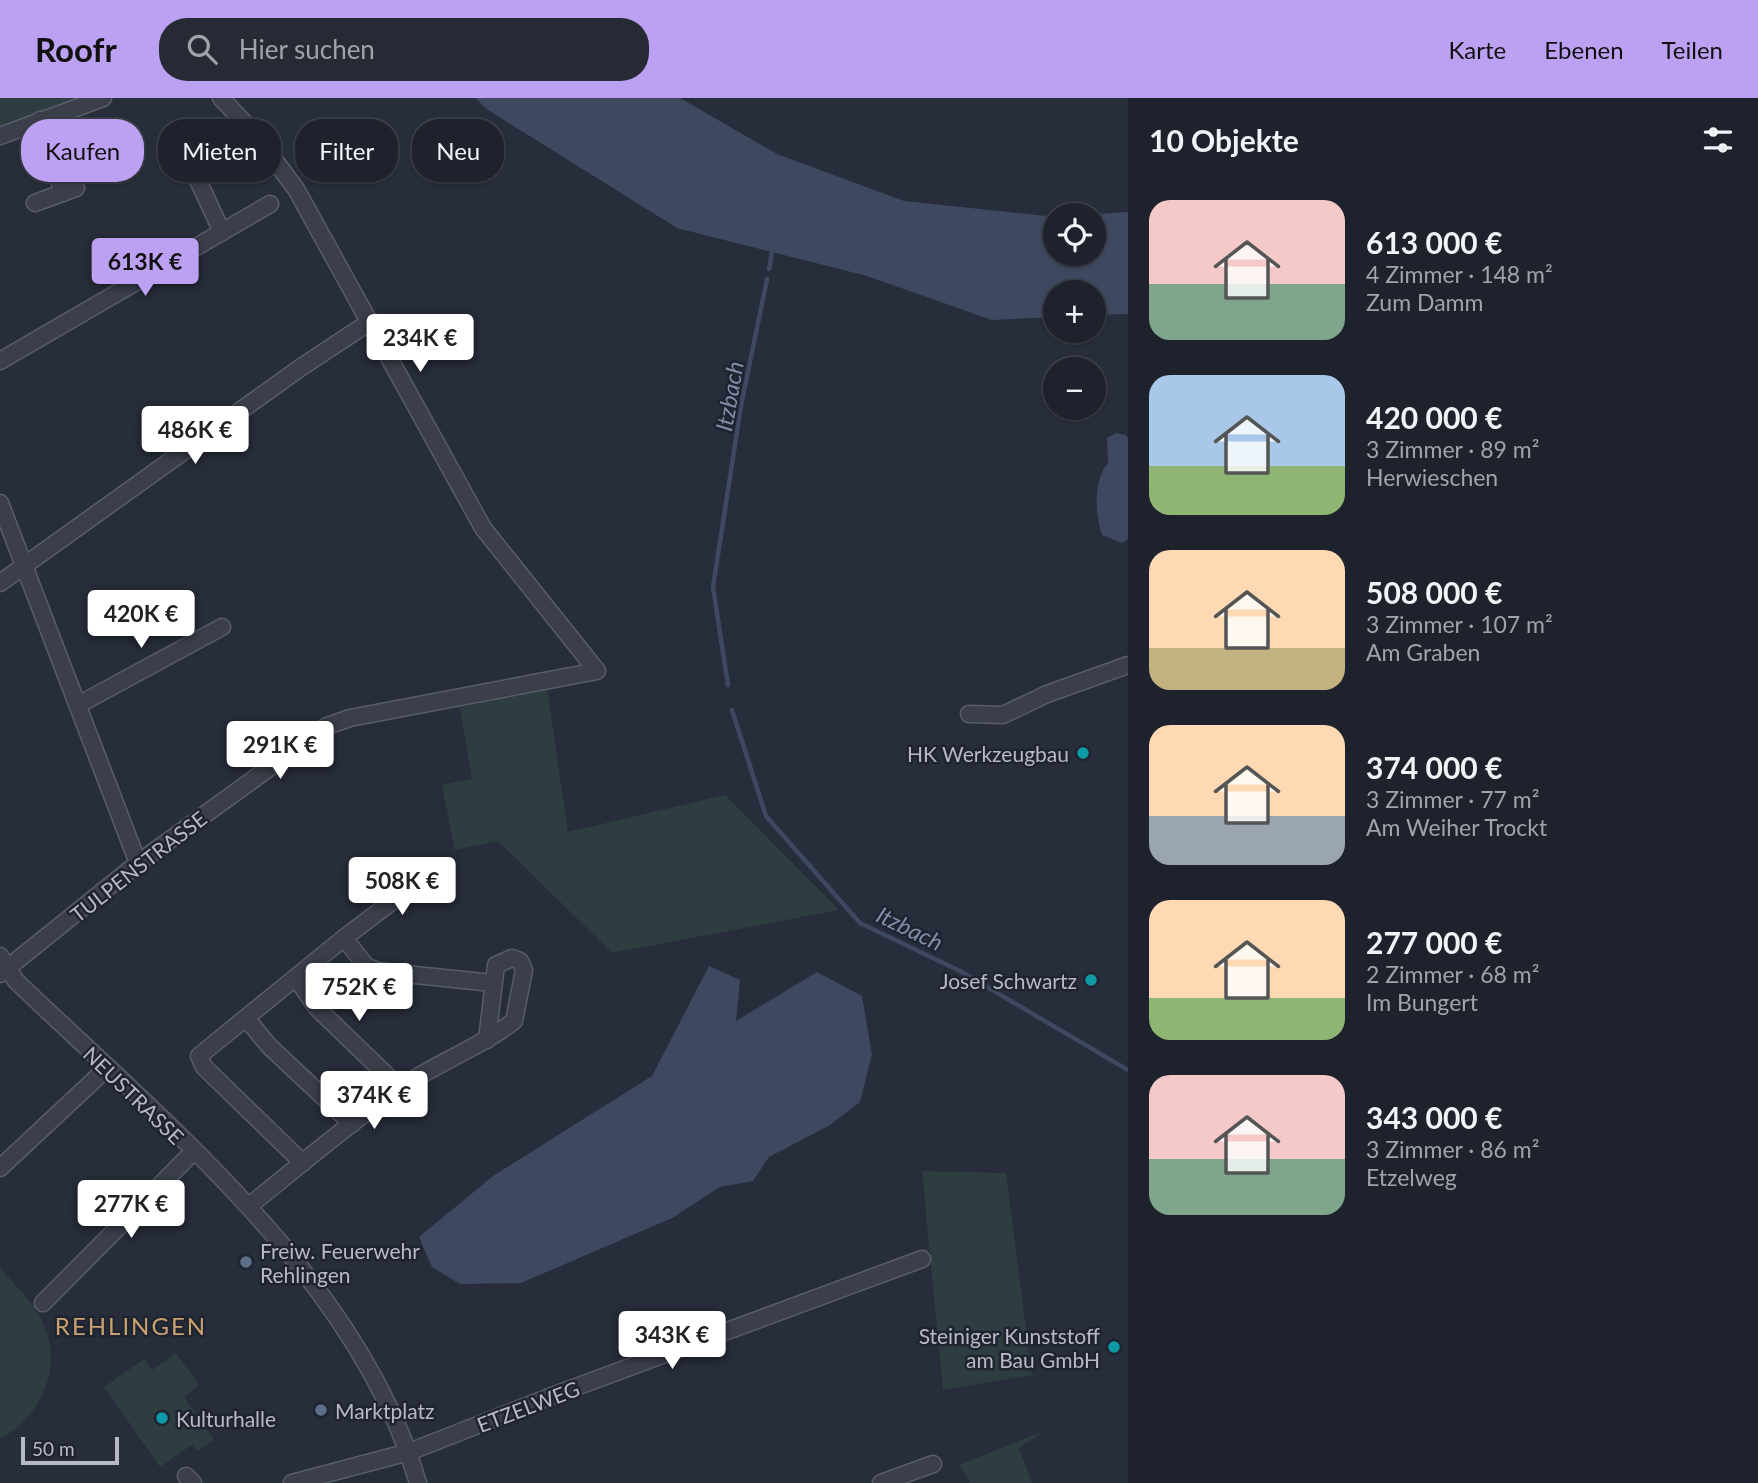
<!DOCTYPE html>
<html lang="de">
<head>
<meta charset="utf-8">
<style>
  :root { --surface:#1d222c; --page:#252a34; --text:#f1f3f6; --muted:#a0a4a9; --line:#3b3f48; --accent:#bca0f2 }
  body { margin:0; font-family:Lato,sans-serif; background:var(--page); color:var(--text); height:100vh; display:flex; flex-direction:column; font-size:26px; white-space:nowrap }
  * { box-sizing:border-box; margin:0 }
  p { font-size:23px; color:var(--muted) }
  .icon { flex:none; width:38px; height:38px; fill:none; stroke:currentColor; stroke-width:2; stroke-linecap:round; stroke-linejoin:round }
  .map { position:relative; flex:1; overflow:hidden }
  .panel { display:flex; flex-direction:column; background:var(--surface); width:630px }
  .panel>* { flex:none }
  .banner { position:absolute; left:21px; top:21px; width:665px; height:63px; display:flex; gap:14px }
  .tools { position:absolute; left:1043px; top:105px; display:grid; gap:14px }
  .tools a { display:grid; place-items:center; width:63px; height:63px; border-radius:50%; background:var(--surface); box-shadow:0 2px 5px #0004,0 0 0 2px var(--line); font-size:35px }
  .scale { position:absolute; left:21px; bottom:18px; width:98px; box-sizing:border-box; padding-left:7px; border:4px solid #b6bac6; border-top:0; font-size:19px; line-height:24px; white-space:nowrap; color:#b6bac6; -webkit-text-stroke:5px #1f2430; paint-order:stroke }
  .price { position:absolute; translate:-50% -60px; padding:0 16px; border-radius:7px; background:#fff; color:#222; font-size:23px; line-height:46px; filter:drop-shadow(0 2px 4px #0008) }
  .price::after { content:''; position:absolute; left:50%; top:42px; width:21px; height:16px; margin-left:-10px; background:inherit; clip-path:polygon(0 0,100% 0,50% 100%) }
  .price.active { background:var(--accent); color:#111 }
  ul { padding:0; list-style:none }
  li { display:flex; align-items:center; gap:21px; height:175px; padding:0 21px }
  li span { display:grid; place-items:center; flex:none; width:196px; height:140px; border-radius:21px; color:#555 }
  li>.icon { margin-inline-start:auto }
  span .icon { width:84px; height:84px; fill:#fffc; stroke-width:1 }
  li b { font-size:30px }
  h2 { display:flex; justify-content:space-between; align-items:center; height:84px; padding:0 21px; font-size:30px }
  .tag { padding:0 24px; border-radius:28px; background:var(--surface); box-shadow:0 2px 5px #0004,0 0 0 2px var(--line); font-size:24px; line-height:63px }
  .tag.active { background:var(--accent); color:#111 }
  header { display:flex; align-items:center; gap:42px; box-sizing:border-box; height:98px; padding:0 35px; background:var(--accent); color:#111 }
  header strong { font-size:33px }
  nav { display:flex; gap:38px; margin-inline-start:auto; font-size:24px }
  .search { width:490px; height:63px; background:var(--page); display:flex; align-items:center; gap:18px; box-sizing:border-box; padding:0 24px; border-radius:28px; color:var(--muted); font-size:26px }
  main { display:flex; flex:1; min-height:0 }
  .map>svg:first-child { display:block }
</style>
</head>
<body>
<header>
<strong>Roofr</strong>
<div class="search"><svg class="icon" aria-label="search" viewBox="0 0 24 24"><circle cx="10" cy="10" r="6"/><path d="M15 15l6 6"/></svg>Hier suchen</div>
<nav><a>Karte</a><a>Ebenen</a><a>Teilen</a></nav>
</header>
<main>
<div class="map">
<svg width="1128" height="1385" viewBox="0 0 1128 1385">
  <rect width="100%" height="100%" fill="#272d3a"/>
  <!-- green -->
  <g fill="#2d3d40">
    <path d="M0,0H88L0,32Z"/>
    <path d="M547,590L568,734L725,697L839,812L612,855L498,743L455,752L442,687L472,681L460,610Z"/>
    <path d="M922,1073L1006,1075L1032,1277L943,1292Z"/>
    <path d="M0,1170C13,1185 28,1199 38,1216C67,1261 44,1318 0,1341Z"/>
    <path d="M176,1255L199,1287L184,1299L214,1342L198,1353L193,1346L160,1369L104,1289L144,1261L152,1272Z"/>
    <path d="M1046,1332L1019,1350L1032,1385H970L959,1367Z"/>
  </g>
  <!-- water -->
  <g fill="#3e4961">
    <path d="M475,0H680L777,56L904,103L1055,119V156H1094V117H1084L1128,114V216L1094,217V194H1055V219L992,222L867,178L677,130L488,12Z"/>
    <path d="M1116,335L1126,337L1128,341V441L1122,445L1102,437C1095,416 1093,382 1108,365L1107,340Z"/>
    <path d="M709,868L740,882L736,923L817,874L862,898L872,956L860,1004L830,1027L769,1059L753,1083L720,1089L672,1120L521,1185L460,1186L432,1169L419,1139L493,1078L652,978Z"/>
  </g>
  <g fill="none" stroke-linecap="round" stroke-linejoin="round">
    <!-- stream -->
    <g stroke="#3e4961" stroke-width="4.5">
      <path d="M769,171L772,154"/>
      <path d="M728,587L713,489L741,308L767,181"/>
      <path d="M732,612L766,718L860,825L960,873L1128,972"/>
    </g>
    <!-- street casing -->
    <g stroke="#585d69" stroke-width="19">
      <g id="street">
        <path d="M40,22L63,95"/>
        <path d="M0,38L103,0"/>
        <path d="M196,78L222,134"/>
        <path d="M35,105L76,90"/>
        <path d="M0,263L270,106"/>
        <path d="M0,405L138,765"/>
        <path d="M0,485L300,270L371,223"/>
        <path d="M78,607L222,529"/>
        <path d="M969,616L1003,617L1047,596L1128,567"/>
        <path d="M344,840L366,868L377,873L492,885"/>
        <path d="M0,858L16,883C164,1025 359,1181 418,1385"/>
        <path d="M0,876L138,765L327,628L350,620L597,573L483,430L296,91L255,36L221,0"/>
        <path d="M296,880L317,910L400,990"/>
        <path d="M246,920L269,948L352,1026"/>
        <path d="M303,1065L204,969L199,958L344,840L423,780L444,771"/>
        <path d="M0,1070L107,970"/>
        <path d="M249,1108C299,1068 349,1025 402,989C438,964 479,950 514,923L524,872L520,863L512,860L496,867L487,942"/>
        <path d="M43,1205L193,1054"/>
        <path d="M186,1378L193,1385"/>
        <path d="M292,1385L409,1354L557,1296L922,1161"/>
        <path d="M881,1385L933,1366"/>
      </g>
    </g>
    <!-- street -->
    <use href="#street" stroke="#3a3f4b" stroke-width="16"/>
  </g>
  <!-- markers -->
  <g fill="#0f9aa8" stroke="#1f2430" stroke-width="2.5">
    <circle cx="1083" cy="655" r="7"/>
    <circle cx="1091" cy="882" r="7"/>
    <circle cx="1114" cy="1249" r="7"/>
    <circle cx="162" cy="1320" r="7"/>
  </g>
  <g fill="#5c6f8a" stroke="#1f2430" stroke-width="2.5">
    <circle cx="246" cy="1164" r="7"/>
    <circle cx="321" cy="1312" r="7"/>
  </g>
  <g text-anchor="middle" dominant-baseline="central" stroke-width="5" stroke-linejoin="round" paint-order="stroke">
    <!-- poi labels -->
    <g font-size="21" fill="#b6bac6" stroke="#1f2430" text-anchor="end">
      <text x="1069" y="655">HK Werkzeugbau</text>
      <text x="1077" y="882">Josef Schwartz</text>
      <text x="260" y="1152" text-anchor="start">Freiw. Feuerwehr<tspan x="260" dy="24">Rehlingen</tspan></text>
      <text x="1100" y="1237">Steiniger Kunststoff<tspan x="1100" dy="24">am Bau GmbH</tspan></text>
      <text x="335" y="1312" text-anchor="start">Marktplatz</text>
      <text x="176" y="1320" text-anchor="start">Kulturhalle</text>
    </g>
    <!-- street labels -->
    <g font-size="21" fill="#b6bac6" stroke="#1f2430">
      <text transform="translate(138 768) rotate(-38)">TULPENSTRASSE</text>
      <text transform="translate(134 997) rotate(44)">NEUSTRASSE</text>
      <text transform="translate(528 1308) rotate(-21)">ETZELWEG</text>
    </g>
    <!-- water labels -->
    <g font-size="23" font-style="italic" fill="#818eaa" stroke="#1f2430">
      <text transform="translate(729 298) rotate(-80)">Itzbach</text>
      <text transform="translate(910 830) rotate(26)">Itzbach</text>
    </g>
    <!-- quarter labels -->
    <g font-size="24" letter-spacing="2" fill="#c8a170" stroke="#1f2430">
      <text x="131" y="1227">REHLINGEN</text>
    </g>
  </g>
</svg>
<div class="tools">
<a><svg class="icon" aria-label="locate" viewBox="0 0 24 24"><circle cx="12" cy="12" r="6"/><path d="M12 2v4M12 18v4M2 12h4M18 12h4"/></svg></a>
<a>+</a>
<a>−</a>
</div>
<div class="scale">50 m</div>
<b class="price active" style="left:145px;top:200px">613K €</b>
<b class="price" style="left:420px;top:276px">234K €</b>
<b class="price" style="left:195px;top:368px">486K €</b>
<b class="price" style="left:141px;top:552px">420K €</b>
<b class="price" style="left:280px;top:683px">291K €</b>
<b class="price" style="left:402px;top:819px">508K €</b>
<b class="price" style="left:359px;top:925px">752K €</b>
<b class="price" style="left:374px;top:1033px">374K €</b>
<b class="price" style="left:131px;top:1142px">277K €</b>
<b class="price" style="left:672px;top:1273px">343K €</b>
<div class="banner">
<a class="tag active">Kaufen</a>
<a class="tag">Mieten</a>
<a class="tag">Filter</a>
<a class="tag">Neu</a>
</div>
</div>
<section class="panel">
<h2>10 Objekte<svg class="icon" aria-label="filters" viewBox="0 0 24 24"><path d="M4 7h16M4 17h16"/><circle cx="9" cy="7" r="2"/><circle cx="15" cy="17" r="2"/></svg></h2>
<ul>
<li><span style="background:linear-gradient(#f6c9c9 60%,#7fa58c 0)"><svg class="icon" aria-label="home" viewBox="0 0 24 24"><path d="M3 11l9-7 9 7M6 9v11h12V9"/></svg></span><div><b>613 000 €</b><p>4 Zimmer · 148 m²</p><p>Zum Damm</p></div></li>
<li><span style="background:linear-gradient(#a9c7e8 65%,#8fb573 0)"><svg class="icon" aria-label="home" viewBox="0 0 24 24"><path d="M3 11l9-7 9 7M6 9v11h12V9"/></svg></span><div><b>420 000 €</b><p>3 Zimmer · 89 m²</p><p>Herwieschen</p></div></li>
<li><span style="background:linear-gradient(#ffd9b3 70%,#c2b280 0)"><svg class="icon" aria-label="home" viewBox="0 0 24 24"><path d="M3 11l9-7 9 7M6 9v11h12V9"/></svg></span><div><b>508 000 €</b><p>3 Zimmer · 107 m²</p><p>Am Graben</p></div></li>
<li><span style="background:linear-gradient(#ffd9b3 65%,#9aa5b1 0)"><svg class="icon" aria-label="home" viewBox="0 0 24 24"><path d="M3 11l9-7 9 7M6 9v11h12V9"/></svg></span><div><b>374 000 €</b><p>3 Zimmer · 77 m²</p><p>Am Weiher Trockt</p></div></li>
<li><span style="background:linear-gradient(#ffd9b3 70%,#8fb573 0)"><svg class="icon" aria-label="home" viewBox="0 0 24 24"><path d="M3 11l9-7 9 7M6 9v11h12V9"/></svg></span><div><b>277 000 €</b><p>2 Zimmer · 68 m²</p><p>Im Bungert</p></div></li>
<li><span style="background:linear-gradient(#f6c9c9 60%,#7fa58c 0)"><svg class="icon" aria-label="home" viewBox="0 0 24 24"><path d="M3 11l9-7 9 7M6 9v11h12V9"/></svg></span><div><b>343 000 €</b><p>3 Zimmer · 86 m²</p><p>Etzelweg</p></div></li>
</ul>
</section>
</main>
</body>
</html>
